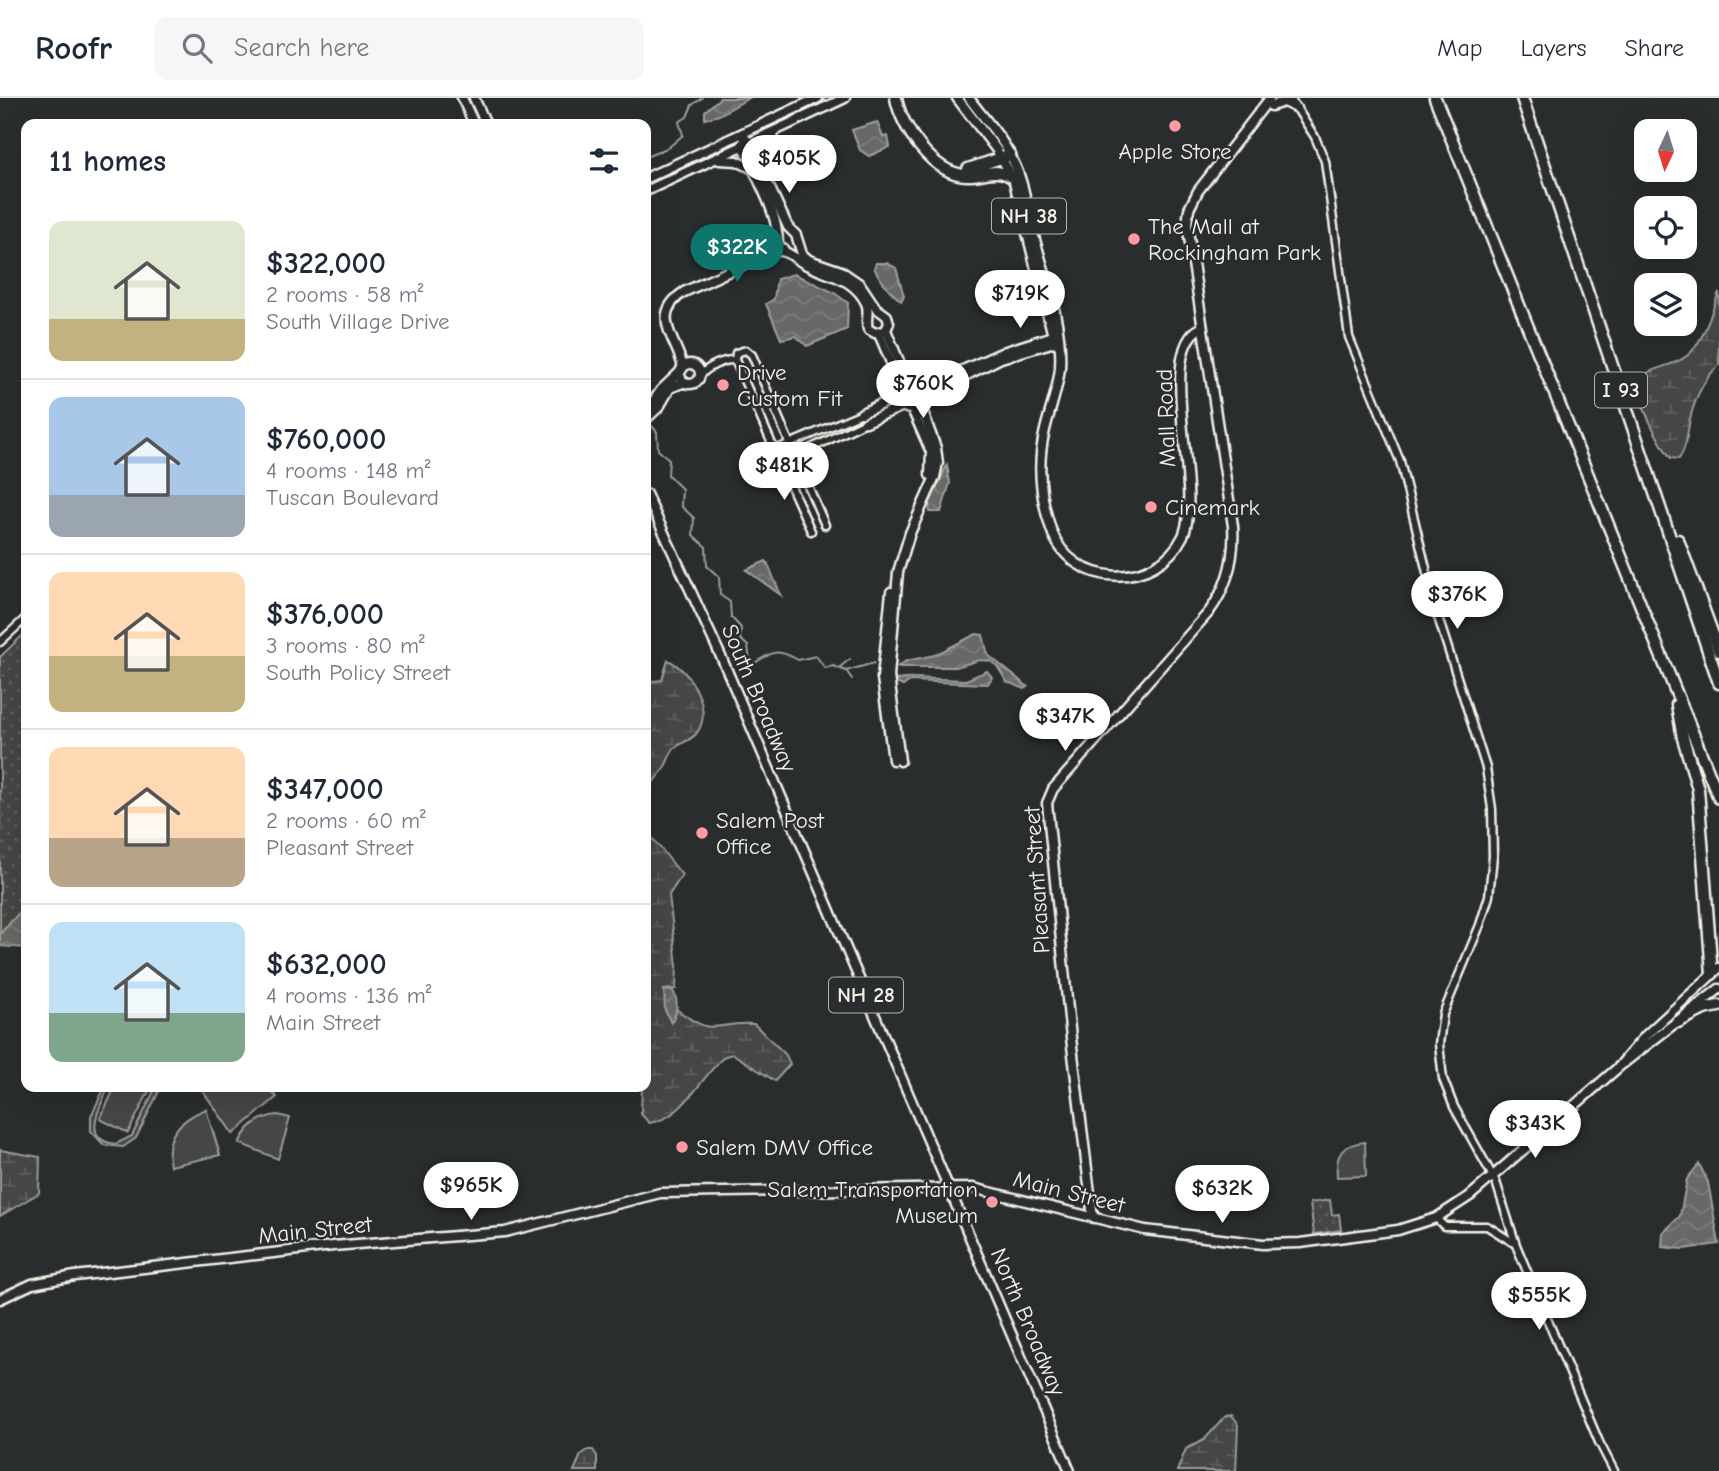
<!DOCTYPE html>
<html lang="en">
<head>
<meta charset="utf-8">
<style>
  :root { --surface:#fff; --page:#f6f6f7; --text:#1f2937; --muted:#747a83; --line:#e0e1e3; --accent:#0f766e }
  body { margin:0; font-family:"Comic Neue",sans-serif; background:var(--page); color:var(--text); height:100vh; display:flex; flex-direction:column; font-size:26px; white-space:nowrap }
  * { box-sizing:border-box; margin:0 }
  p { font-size:23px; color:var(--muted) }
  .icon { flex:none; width:38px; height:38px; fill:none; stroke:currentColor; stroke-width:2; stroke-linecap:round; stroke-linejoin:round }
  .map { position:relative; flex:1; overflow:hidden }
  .side { position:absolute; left:21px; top:21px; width:630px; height:973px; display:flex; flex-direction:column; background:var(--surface); border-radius:14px; box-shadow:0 7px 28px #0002 }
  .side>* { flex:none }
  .needle { width:46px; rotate:184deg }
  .fabs { position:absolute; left:1634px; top:21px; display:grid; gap:14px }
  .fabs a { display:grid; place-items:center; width:63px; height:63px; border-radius:14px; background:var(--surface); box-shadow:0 7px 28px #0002; font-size:35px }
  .price { position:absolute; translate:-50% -60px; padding:0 16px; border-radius:24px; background:#fff; color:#222; font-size:23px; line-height:46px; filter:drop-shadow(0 2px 4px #0008) }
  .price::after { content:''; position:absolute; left:50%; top:42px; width:21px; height:16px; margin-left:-10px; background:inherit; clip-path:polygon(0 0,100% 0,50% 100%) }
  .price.on { background:var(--accent); color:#fff }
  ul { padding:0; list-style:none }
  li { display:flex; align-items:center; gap:21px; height:175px; padding:0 28px }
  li+li { border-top:2px solid var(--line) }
  li span { display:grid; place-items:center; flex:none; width:196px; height:140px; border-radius:14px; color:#555 }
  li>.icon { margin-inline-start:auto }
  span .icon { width:84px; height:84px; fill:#fffc; stroke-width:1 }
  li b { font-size:30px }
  h2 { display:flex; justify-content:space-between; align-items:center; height:84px; padding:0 28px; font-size:30px }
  header { display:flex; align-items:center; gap:42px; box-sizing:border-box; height:98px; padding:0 35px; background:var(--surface); border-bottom:2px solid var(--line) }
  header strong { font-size:33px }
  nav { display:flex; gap:38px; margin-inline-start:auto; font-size:24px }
  .search { width:490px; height:63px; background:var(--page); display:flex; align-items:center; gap:18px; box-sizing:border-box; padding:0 24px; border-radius:14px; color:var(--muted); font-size:26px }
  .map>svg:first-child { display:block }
</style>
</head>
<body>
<header>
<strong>Roofr</strong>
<div class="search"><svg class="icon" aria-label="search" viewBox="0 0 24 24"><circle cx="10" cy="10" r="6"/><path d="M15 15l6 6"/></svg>Search here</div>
<nav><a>Map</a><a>Layers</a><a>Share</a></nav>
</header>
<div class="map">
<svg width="1719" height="1373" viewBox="0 0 1719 1373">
  <defs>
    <pattern id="wetland-marsh" width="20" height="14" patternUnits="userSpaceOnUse" patternTransform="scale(1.75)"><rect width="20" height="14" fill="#444645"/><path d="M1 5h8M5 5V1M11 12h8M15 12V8" fill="none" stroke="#606160"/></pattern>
    <pattern id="park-dots" width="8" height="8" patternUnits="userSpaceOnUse" patternTransform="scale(1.75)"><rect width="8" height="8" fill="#444645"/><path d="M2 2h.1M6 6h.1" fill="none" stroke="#606160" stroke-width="1.8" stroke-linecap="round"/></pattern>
    <pattern id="water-waves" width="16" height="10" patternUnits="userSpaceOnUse" patternTransform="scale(1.75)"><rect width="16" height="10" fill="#676866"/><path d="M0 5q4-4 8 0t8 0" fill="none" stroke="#7d7e7c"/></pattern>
  </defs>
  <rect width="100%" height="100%" fill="#2a2d2e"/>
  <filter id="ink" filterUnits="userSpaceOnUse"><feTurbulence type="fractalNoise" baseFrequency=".0143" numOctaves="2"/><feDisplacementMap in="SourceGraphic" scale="14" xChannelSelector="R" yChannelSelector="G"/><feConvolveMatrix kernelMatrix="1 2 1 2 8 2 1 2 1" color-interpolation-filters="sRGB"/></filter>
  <g filter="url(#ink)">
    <!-- wetland -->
    <g fill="url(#wetland-marsh)" stroke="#9c9c96" stroke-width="2">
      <path d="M1719,194V267C1705,280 1696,298 1691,317C1687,331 1688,348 1679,361L1671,360C1661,348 1627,289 1644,277C1657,268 1675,268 1688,257C1705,242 1711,214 1719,194Z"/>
      <path d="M668,562C690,572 715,613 696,636C690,643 679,645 673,652C669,658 667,666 663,672C658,679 651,686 646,693V584L662,582Z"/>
      <path d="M646,732L682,777L669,797L677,868L676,891L664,892L674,920L676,911C717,942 712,923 754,926L786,957L790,966L775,983L733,956L725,958C700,979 685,1020 649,1025L641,1016L642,989H646Z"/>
      <path d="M0,1052L40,1059L39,1095L0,1118Z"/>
      <path d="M1231,1318L1238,1327L1236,1373H1177L1186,1351L1204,1342L1225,1319Z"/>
      <path d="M588,1352H593L597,1358V1373H574L581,1357Z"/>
    </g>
    <!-- park -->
    <g fill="url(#park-dots)" stroke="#9c9c96" stroke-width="2">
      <path d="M26,534V839L0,841V559Z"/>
      <path d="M1330,1102L1332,1117L1339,1116L1341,1132L1314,1136L1310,1105Z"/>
    </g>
    <!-- garden -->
    <g fill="#444645" stroke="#9c9c96" stroke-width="2">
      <path d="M105,989H109C100,1008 80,1043 116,1046L132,1038L156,989H161L136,1040L123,1049L104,1047L91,1033V1018Z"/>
      <path d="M115,989H151L128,1035L100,1021Z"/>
      <path d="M200,989H265L277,999L233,1036Z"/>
      <path d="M206,1011L220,1057L170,1068C164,1038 179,1022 206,1011Z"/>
      <path d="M278,1017L290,1020L278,1061L239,1045C248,1028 258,1019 278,1017Z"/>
      <path d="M1365,1044L1366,1078L1337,1079C1335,1056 1342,1046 1365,1044Z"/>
    </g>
    <!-- water -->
    <g fill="url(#water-waves)" stroke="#9f9f9a" stroke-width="2">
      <path d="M720,0H749L719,17L705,21V13Z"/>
      <path d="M877,24L883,39L888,38L890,49L869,58L860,52L852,32Z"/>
      <path d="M876,165H887L896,170L904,198L901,203C890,194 881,183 874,170Z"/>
      <path d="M794,176L833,194L848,205L847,231L807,248L796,238L781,241L766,206L774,201L777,181Z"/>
      <path d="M947,367L950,385L941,414H930L929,407Z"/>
      <path d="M766,463L767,464L781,497L746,472Z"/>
      <path d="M976,536L983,537L988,557L1028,589L1025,591L1007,584L997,568L990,563L980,562L956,569H897L906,563L935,557Z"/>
      <path d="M987,573L992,579L988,586L910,583L903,588L896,585V582L915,580L966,582Z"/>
      <path d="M26,813V850L0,848V836L17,817Z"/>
      <path d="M664,892L673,893C679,902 677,917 671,925L665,912Z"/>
      <path d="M1699,1066L1708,1084L1719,1146L1684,1151L1662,1149L1663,1135L1680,1118L1687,1081Z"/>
    </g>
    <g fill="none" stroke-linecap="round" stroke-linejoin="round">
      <!-- stream -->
      <g stroke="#9f9f9a" stroke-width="2">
        <path d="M646,59L669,49L683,37L679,24L687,19L692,7L702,0"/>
        <path d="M651,327L657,334L658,352L669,361L668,377L682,391L681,408L694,420L693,437L706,449L707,468L719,479L720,497L730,504L731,519L741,530L740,541L748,548L750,564L755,565C774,552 779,551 798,562L816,558L825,570L833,568L846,573L874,565"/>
        <path d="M840,569L850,561"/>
        <path d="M847,574L852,581"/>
      </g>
      <!-- minor casing -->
      <g stroke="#f4f1e8" stroke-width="11">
        <g id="minor">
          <path d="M1290,0L1315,39L1325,63L1349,239L1400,363L1437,516L1486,670L1492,711L1493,758L1489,798L1480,827L1443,916L1439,946L1443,981L1454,1009L1496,1084L1516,1147L1599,1344L1614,1373"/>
          <path d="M700,278C707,269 724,261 735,262L780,364L795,358L752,257L746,252L736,255L735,262"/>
          <path d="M775,352L862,315"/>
          <path d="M780,364L811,433"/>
          <path d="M825,427L795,358L866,324"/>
          <path d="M0,544L26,520"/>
          <path d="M1436,1120L1444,1128H1487L1514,1145"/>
        </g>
      </g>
      <!-- major casing -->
      <g stroke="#f4f1e8" stroke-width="13">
        <g id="major">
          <path d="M462,0L474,26"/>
          <path d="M474,0L486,26"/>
          <path d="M957,0L996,51L1013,80L1053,238L1059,248"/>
          <path d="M969,0C984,21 1004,41 1014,65C1024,85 1027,109 1032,131C1044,175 1063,224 1060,270C1058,291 1050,311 1045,332C1037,364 1040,399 1051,431C1071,491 1156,493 1183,438C1204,394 1154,251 1201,230"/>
          <path d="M1271,8L1284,4L1296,10"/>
          <path d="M742,36L749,45L788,129L796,137L802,156L809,162L841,173L860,186L876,210L887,218L889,225L886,232L909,287"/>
          <path d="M743,45C754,80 778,110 778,146L784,152"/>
          <path d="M719,62L737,63L753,71"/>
          <path d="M762,71L764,53L775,34"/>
          <path d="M646,80L818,0"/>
          <path d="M646,93L845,0"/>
          <path d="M879,236L902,291"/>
          <circle cx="690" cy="276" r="10"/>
          <path d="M683,270C678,242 648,218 684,194L773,153C789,151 794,161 807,167C830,179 853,179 866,205C870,213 865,222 868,231L875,235L886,232"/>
          <circle cx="911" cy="299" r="12"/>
          <path d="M920,291L1006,253L1056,237"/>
          <path d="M923,299L1001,260L1058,243"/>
          <path d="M912,311L931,354L930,377"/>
          <path d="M646,314L661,292L681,273"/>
          <path d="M862,315L899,298"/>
          <path d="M646,321L659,309L670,290L685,284"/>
          <path d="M866,324L903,308"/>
          <path d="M646,396L723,563L1070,1373"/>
          <path d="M891,494L882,580L893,662"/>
          <path d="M900,663L889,578L898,474L910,435L935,379L938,365L936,350L920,306"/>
          <path d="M1622,965L1645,938L1719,870"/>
          <path d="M1093,1120L1071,940L1047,705L1053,691L1209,514C1228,488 1235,459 1233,428L1187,126L1189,111L1198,93L1270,0"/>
          <path d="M0,1201L32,1186L75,1178L333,1148L505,1134L660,1095L973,1090L1145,1132L1263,1146L1300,1145L1398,1132L1436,1120L1470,1098L1621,967L1719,891"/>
        </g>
      </g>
      <!-- highway casing -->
      <g stroke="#f4f1e8" stroke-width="15">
        <g id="highway">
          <path d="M896,0C901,29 933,76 966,77C983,78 997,68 1013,80"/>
          <path d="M1435,0L1719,700"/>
          <path d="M1522,0L1719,585"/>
          <path d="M968,71L1010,57"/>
          <path d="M1678,442L1719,553"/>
          <path d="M1677,607L1683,640L1698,691L1712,876"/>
          <path d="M1678,924L1704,911L1719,908"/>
        </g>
      </g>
      <!-- minor -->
      <use href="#minor" stroke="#2a2d2e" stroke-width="6"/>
      <!-- major -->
      <use href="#major" stroke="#2a2d2e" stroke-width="8"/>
      <!-- highway -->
      <use href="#highway" stroke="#2a2d2e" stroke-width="10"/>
    </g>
  </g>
  <!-- markers -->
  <g fill="#ff9aa2" stroke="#2a2d2e" stroke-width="2.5">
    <circle cx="1175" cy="28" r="7"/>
    <circle cx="1134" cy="141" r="7"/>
    <circle cx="723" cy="287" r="7"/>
    <circle cx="1151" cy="409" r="7"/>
    <circle cx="702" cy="735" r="7"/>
    <circle cx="682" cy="1049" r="7"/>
    <circle cx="992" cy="1104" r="7"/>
  </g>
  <g text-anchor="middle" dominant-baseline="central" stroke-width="5" stroke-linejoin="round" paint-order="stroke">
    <!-- shield labels -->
    <g fill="#2a2d2e" stroke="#b7b6b0" stroke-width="2">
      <rect x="992" y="100.5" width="74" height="35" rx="5"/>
      <rect x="1595" y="274.5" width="52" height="35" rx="5"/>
      <rect x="829" y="879.5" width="74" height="35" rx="5"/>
    </g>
    <g font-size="21" font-weight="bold" fill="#f4f1e8">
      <text x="1029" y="118">NH 38</text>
      <text x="1621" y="292">I 93</text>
      <text x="866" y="897">NH 28</text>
    </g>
    <!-- poi labels -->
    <g font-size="23" fill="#f4f1e8" stroke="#2a2d2e" text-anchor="start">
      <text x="1175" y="53" text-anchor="middle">Apple Store</text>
      <text x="1148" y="128">The Mall at<tspan x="1148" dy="26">Rockingham Park</tspan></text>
      <text x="737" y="274">Drive<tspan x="737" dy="26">Custom Fit</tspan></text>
      <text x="1165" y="409">Cinemark</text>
      <text x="716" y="722">Salem Post<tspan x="716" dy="26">Office</tspan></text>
      <text x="696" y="1049">Salem DMV Office</text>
      <text x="978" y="1091" text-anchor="end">Salem Transportation<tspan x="978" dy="26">Museum</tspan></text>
    </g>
    <!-- street labels -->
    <g font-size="23" fill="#f4f1e8" stroke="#2a2d2e">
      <text transform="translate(1166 320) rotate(-92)">Mall Road</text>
      <text transform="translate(759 600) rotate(67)">South Broadway</text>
      <text transform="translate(1037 782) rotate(-94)">Pleasant Street</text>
      <text transform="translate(1069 1094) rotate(14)">Main Street</text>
      <text transform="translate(315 1132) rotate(-6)">Main Street</text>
      <text transform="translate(1028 1224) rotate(67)">North Broadway</text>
    </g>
  </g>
</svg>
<div class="fabs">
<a><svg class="needle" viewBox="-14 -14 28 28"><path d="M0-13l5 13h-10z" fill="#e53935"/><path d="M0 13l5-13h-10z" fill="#747a83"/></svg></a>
<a><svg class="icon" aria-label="locate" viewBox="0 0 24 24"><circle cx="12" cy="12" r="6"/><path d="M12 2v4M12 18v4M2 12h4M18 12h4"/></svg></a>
<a><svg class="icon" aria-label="layers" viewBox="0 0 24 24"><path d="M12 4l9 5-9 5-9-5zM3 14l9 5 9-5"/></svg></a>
</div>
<b class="price" style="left:789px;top:97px">$405K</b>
<b class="price on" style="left:737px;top:186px">$322K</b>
<b class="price" style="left:1020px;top:232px">$719K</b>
<b class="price" style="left:923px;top:322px">$760K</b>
<b class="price" style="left:784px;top:404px">$481K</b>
<b class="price" style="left:1457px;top:533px">$376K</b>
<b class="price" style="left:1065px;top:655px">$347K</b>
<b class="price" style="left:1535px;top:1062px">$343K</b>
<b class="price" style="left:471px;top:1124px">$965K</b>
<b class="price" style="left:1222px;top:1127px">$632K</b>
<b class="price" style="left:1539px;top:1234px">$555K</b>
<section class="side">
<h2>11 homes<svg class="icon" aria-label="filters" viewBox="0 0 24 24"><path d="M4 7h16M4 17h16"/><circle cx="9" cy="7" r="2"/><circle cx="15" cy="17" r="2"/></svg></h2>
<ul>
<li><span style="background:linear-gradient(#dfe7d0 70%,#c2b280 0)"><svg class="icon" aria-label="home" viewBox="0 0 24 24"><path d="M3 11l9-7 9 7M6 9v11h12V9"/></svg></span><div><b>$322,000</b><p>2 rooms · 58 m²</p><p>South Village Drive</p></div></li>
<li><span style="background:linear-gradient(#a9c7e8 70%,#9aa5b1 0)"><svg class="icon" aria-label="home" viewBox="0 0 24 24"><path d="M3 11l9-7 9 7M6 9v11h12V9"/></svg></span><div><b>$760,000</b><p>4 rooms · 148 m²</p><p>Tuscan Boulevard</p></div></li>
<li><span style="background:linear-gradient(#ffd9b3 60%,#c2b280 0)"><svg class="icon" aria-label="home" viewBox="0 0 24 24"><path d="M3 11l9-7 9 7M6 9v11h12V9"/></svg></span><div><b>$376,000</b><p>3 rooms · 80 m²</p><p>South Policy Street</p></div></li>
<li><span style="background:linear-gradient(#ffd9b3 65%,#b9a48a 0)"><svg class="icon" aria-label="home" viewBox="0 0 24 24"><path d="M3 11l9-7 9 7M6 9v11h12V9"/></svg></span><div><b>$347,000</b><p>2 rooms · 60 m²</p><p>Pleasant Street</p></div></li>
<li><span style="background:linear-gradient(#bfe0f5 65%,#7fa58c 0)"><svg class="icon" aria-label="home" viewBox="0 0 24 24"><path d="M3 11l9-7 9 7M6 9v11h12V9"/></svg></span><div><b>$632,000</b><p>4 rooms · 136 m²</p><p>Main Street</p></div></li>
</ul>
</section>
</div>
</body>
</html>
